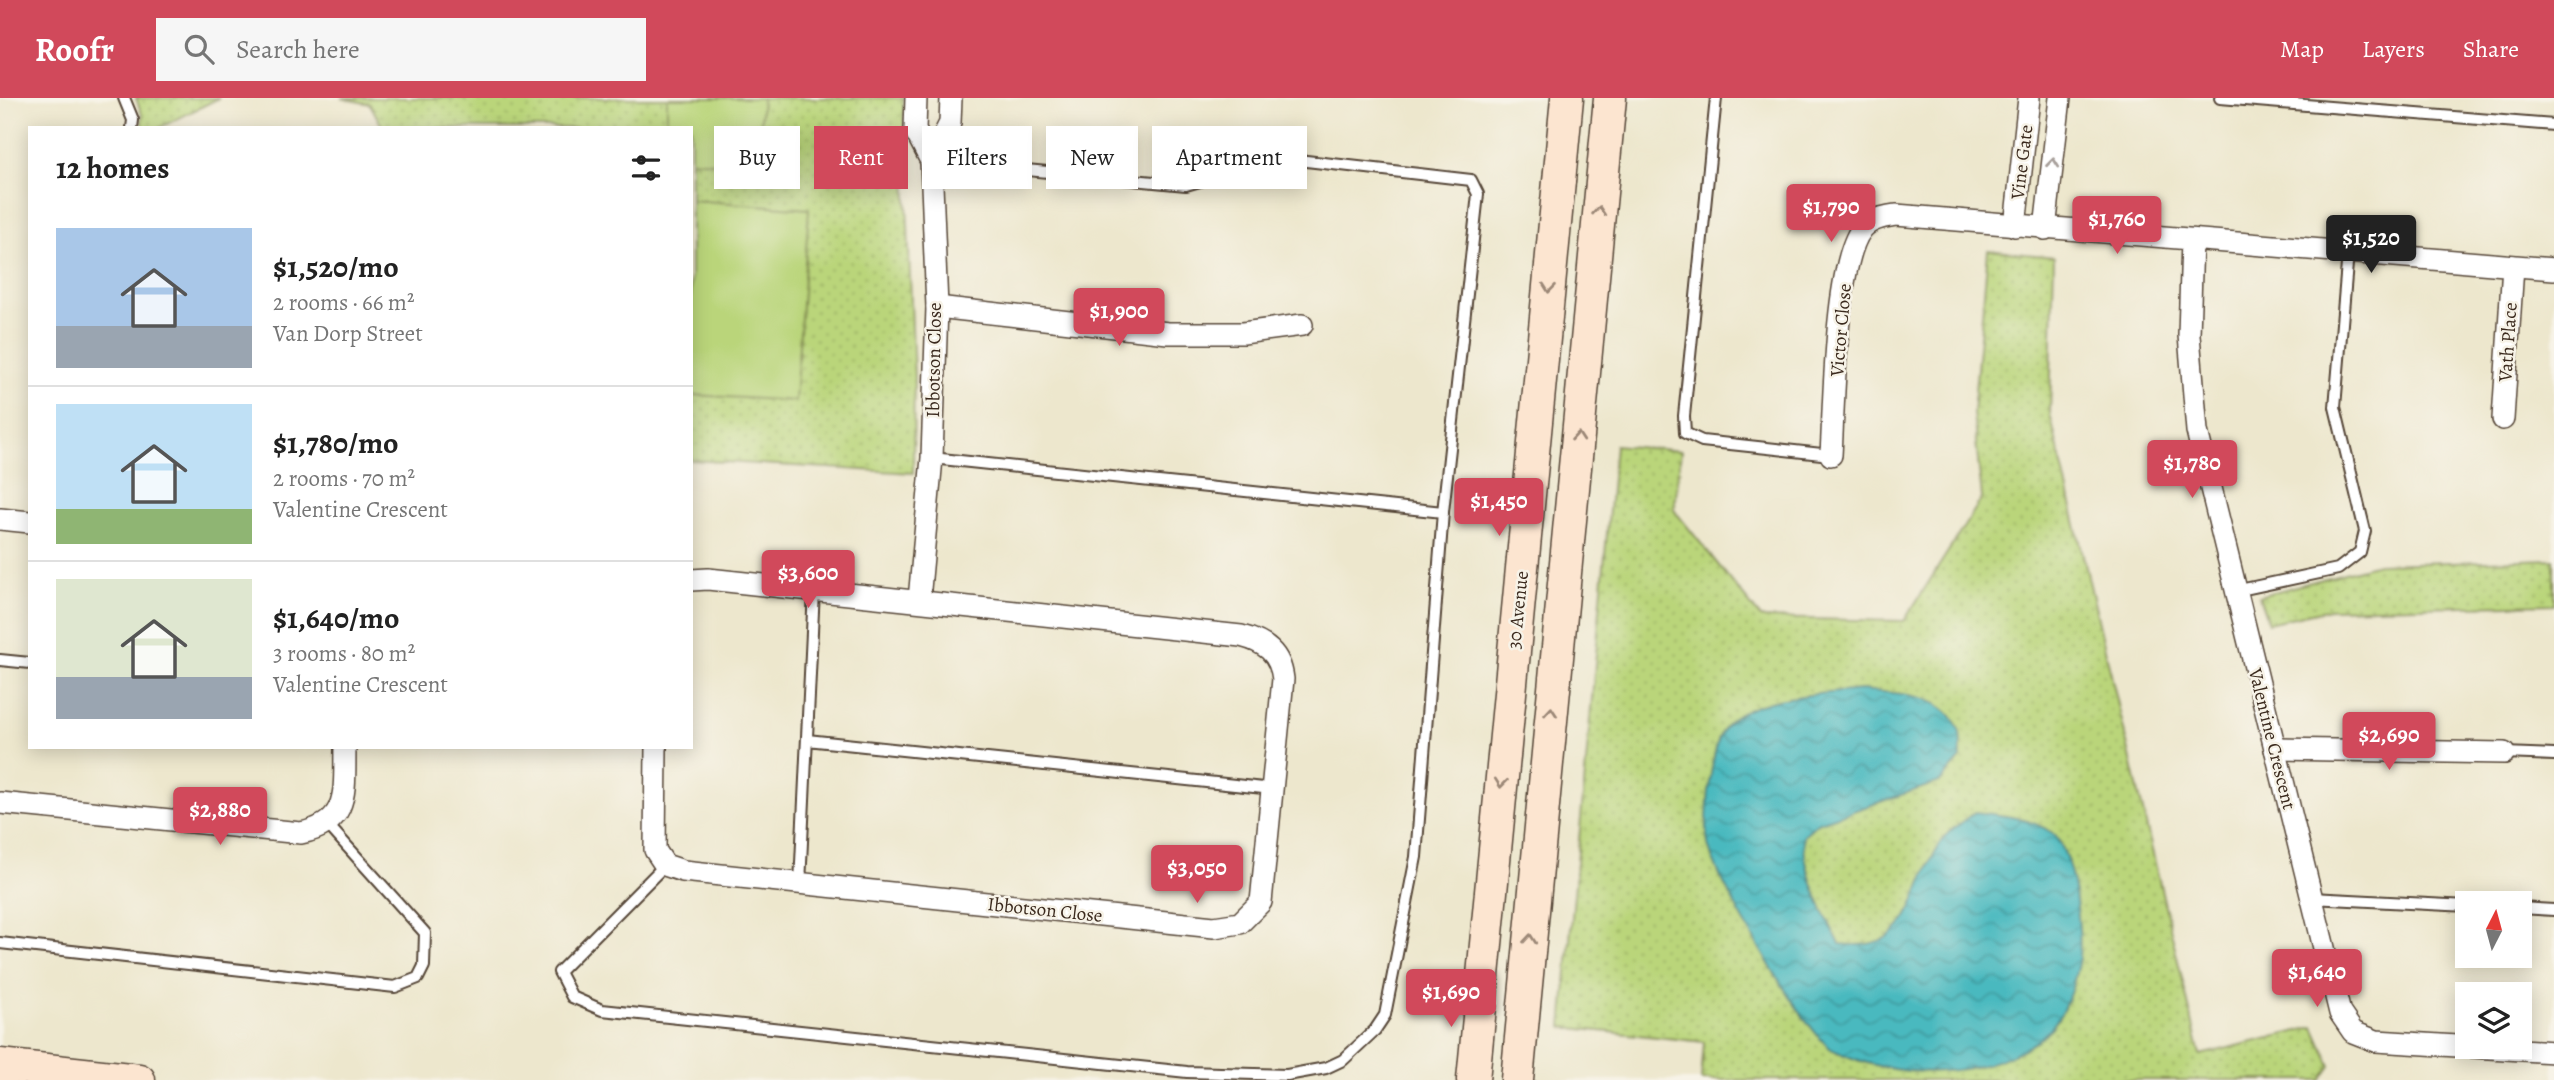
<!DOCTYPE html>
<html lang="en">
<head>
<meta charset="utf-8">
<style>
  :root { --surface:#fff; --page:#f6f6f6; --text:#222; --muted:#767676; --line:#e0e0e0; --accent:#d1495b }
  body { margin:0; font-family:Alegreya,serif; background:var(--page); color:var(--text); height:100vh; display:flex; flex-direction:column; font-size:26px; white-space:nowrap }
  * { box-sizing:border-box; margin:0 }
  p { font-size:23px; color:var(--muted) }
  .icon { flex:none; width:38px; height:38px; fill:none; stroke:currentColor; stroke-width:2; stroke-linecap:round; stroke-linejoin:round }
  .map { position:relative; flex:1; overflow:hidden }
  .sheet { position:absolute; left:28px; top:28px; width:665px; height:623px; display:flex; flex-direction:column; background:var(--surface); border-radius:0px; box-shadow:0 4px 18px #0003 }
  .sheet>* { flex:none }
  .guide { position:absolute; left:714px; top:28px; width:665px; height:63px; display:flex; gap:14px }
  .needle { width:46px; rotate:6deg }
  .buttons { position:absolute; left:2455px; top:793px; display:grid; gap:14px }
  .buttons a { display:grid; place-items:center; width:77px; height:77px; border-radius:0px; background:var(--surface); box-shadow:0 4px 18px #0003; font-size:35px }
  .price { position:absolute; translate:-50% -60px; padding:0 16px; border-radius:7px; background:var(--accent); color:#fff; font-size:23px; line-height:46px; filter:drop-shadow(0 2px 4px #0008) }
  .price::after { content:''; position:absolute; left:50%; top:42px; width:21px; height:16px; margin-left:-10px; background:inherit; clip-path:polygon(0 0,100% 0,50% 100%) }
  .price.on { background:#222; color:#fff }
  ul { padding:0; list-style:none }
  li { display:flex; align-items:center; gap:21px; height:175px; padding:0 28px }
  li+li { border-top:2px solid var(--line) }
  li span { display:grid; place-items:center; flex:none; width:196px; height:140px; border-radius:0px; color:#555 }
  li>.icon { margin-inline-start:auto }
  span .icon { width:84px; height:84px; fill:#fffc; stroke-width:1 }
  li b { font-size:30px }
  h2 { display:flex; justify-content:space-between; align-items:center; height:84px; padding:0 28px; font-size:30px }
  .tag { padding:0 24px; border-radius:0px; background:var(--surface); box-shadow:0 4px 18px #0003; font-size:24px; line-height:63px }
  .tag.on { background:var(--accent); color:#fff }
  header { display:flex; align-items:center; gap:42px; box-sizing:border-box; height:98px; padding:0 35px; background:var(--accent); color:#fff }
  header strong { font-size:33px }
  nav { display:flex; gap:38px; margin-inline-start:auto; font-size:24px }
  .search { width:490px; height:63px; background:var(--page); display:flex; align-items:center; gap:18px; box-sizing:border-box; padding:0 24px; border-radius:0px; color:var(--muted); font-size:26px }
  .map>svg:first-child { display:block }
</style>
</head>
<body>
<header>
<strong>Roofr</strong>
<div class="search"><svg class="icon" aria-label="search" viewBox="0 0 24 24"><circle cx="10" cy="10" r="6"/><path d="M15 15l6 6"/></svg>Search here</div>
<nav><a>Map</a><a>Layers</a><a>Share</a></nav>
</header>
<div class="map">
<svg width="2554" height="982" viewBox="0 0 2554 982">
  <defs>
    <pattern id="grass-dots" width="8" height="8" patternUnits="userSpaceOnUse" patternTransform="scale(1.75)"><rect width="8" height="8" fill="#bad57a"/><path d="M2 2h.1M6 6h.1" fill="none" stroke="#a1b769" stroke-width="1.8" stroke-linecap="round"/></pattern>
    <pattern id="water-waves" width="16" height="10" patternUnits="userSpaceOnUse" patternTransform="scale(1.75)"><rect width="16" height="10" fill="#49b9bf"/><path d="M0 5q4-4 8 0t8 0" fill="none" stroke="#3e979b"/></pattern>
  </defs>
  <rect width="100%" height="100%" fill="#f7f3e8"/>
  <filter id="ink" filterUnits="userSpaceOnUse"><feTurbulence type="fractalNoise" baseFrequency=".0143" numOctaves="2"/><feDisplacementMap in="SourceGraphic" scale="14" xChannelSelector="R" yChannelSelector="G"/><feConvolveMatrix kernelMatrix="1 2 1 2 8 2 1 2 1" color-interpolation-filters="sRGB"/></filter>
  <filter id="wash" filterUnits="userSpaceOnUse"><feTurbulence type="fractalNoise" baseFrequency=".00686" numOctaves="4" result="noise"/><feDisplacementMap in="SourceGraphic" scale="28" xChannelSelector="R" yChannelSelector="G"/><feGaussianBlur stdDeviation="1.57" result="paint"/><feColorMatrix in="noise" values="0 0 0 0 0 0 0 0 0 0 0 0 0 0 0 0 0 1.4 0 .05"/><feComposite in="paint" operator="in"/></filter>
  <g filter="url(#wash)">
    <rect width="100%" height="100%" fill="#ede7cd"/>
    <!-- grass -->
    <g fill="url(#grass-dots)" stroke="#7a804c" stroke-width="2">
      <path d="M136,0H219L159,30H142V17Z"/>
      <path d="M341,0H903L914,279L913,375L691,362V30H383L370,6Z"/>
      <path d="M1988,152L2054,159L2050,316L2200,957L2314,929L2331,968L2321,982H1701L1704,944L1562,929L1615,347L1681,353L1674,412L1761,520L1904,523L1982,400L1973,315Z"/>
      <path d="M2554,461V506L2329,511L2268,525L2259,498L2378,466Z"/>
    </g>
    <!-- garden -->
    <g fill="#bad57a" stroke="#7a804c" stroke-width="2">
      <path d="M667,0H762L758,68L691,62V30H667Z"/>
      <path d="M691,102L809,111L795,303L691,297Z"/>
    </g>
    <!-- water -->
    <path fill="url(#water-waves)" stroke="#42726e" stroke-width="2" d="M1861,592C1896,596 1944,593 1959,632C1962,639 1960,651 1961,660L1940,684L1817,725L1803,738C1804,776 1822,813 1840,846C1917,856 1910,791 1942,742C1949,731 1965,723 1975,714C2001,717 2028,719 2051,734C2073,749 2084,840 2078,865C2072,896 2061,928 2034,945C1975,982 1896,982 1833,952C1807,938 1714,779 1708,746C1704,724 1711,643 1726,627C1753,597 1823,596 1861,592Z"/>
  </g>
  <g filter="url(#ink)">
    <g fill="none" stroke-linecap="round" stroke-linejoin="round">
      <!-- lane casing -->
      <g stroke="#564638" stroke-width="14">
        <g id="lane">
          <path d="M124,0L133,22L132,30"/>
          <path d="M1716,0L1684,318L1685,335L1702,343L1831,357"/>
          <path d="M2220,0L2554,27"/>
          <path d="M932,360L1443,414"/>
          <path d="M2235,493L2338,471L2360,454L2365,433L2335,309L2348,154"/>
          <path d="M0,562L30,565"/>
          <path d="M807,642L1273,691"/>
          <path d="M2504,655L2554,657"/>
          <path d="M665,767L559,874L572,899L602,912L1187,974L1287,977L1326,970L1343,962L1375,932L1385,917L1416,759L1443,414L1478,96L1471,82L1289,61L1266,64L1186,87L931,63"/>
          <path d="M800,786L814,492"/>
          <path d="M2311,800L2468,808"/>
          <path d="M2520,810L2554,812"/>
          <path d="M0,845L395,889L418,880L424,868L425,835L328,727"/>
        </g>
      </g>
      <!-- street casing -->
      <g stroke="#564638" stroke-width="24">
        <g id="street">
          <path d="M916,0L915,32L931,63L937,209L932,360L919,502"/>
          <path d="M931,63L950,25L951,0"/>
          <path d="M2015,128L2029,0"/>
          <path d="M2045,131L2060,0"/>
          <path d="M2192,142L2189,237L2197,333L2340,915L2353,934L2376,943L2554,954"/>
          <path d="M937,209L1168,235H1243L1302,227"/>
          <path d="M2503,321L2513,168"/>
          <path d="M1831,357C1834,309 1835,164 1862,131C1870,121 1884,119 1896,117L2554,171"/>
          <path d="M0,421L30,424"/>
          <path d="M656,649L655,752L665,767L683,773L1214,829L1240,825L1261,804L1283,581C1280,555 1265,544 1241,538L708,481L691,482"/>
          <path d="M2275,651L2504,655"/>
          <path d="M0,705L301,735C351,725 344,691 345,649"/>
        </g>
      </g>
      <!-- secondary casing -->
      <g stroke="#564638" stroke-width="35">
        <g id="secondary">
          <path d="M0,967L139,982"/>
          <path d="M1473,982L1567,0"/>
          <path d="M1517,982L1610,0"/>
        </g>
      </g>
      <!-- lane -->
      <use href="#lane" stroke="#fff" stroke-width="10"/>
      <!-- street -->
      <use href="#street" stroke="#fff" stroke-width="21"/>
      <!-- secondary -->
      <use href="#secondary" stroke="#fce5d0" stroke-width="32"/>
    </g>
    <!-- one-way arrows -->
    <defs><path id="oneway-chevron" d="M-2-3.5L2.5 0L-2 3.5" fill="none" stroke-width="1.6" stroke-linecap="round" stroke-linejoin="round" transform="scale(1.75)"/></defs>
    <use stroke="#a79f9a" href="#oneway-chevron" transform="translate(2053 65) rotate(-84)"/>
    <g stroke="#9c8877">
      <use href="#oneway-chevron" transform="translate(1599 113) rotate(-85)"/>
      <use href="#oneway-chevron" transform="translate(1549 190) rotate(96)"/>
      <use href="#oneway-chevron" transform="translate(1578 339) rotate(-85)"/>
      <use href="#oneway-chevron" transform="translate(1551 614) rotate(-85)"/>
      <use href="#oneway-chevron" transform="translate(1501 685) rotate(96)"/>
      <use href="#oneway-chevron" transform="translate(1530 841) rotate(-85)"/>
    </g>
  </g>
  <g text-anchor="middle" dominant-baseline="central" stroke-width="5" stroke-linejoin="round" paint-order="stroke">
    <!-- street labels -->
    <g font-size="19" fill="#3b2a1e" stroke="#f7f3e8">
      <text transform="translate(2022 64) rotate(-83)">Vine Gate</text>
      <text transform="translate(1841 232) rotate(-85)">Victor Close</text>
      <text transform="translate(2508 244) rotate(-86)">Vath Place</text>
      <text transform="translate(934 262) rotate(-89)">Ibbotson Close</text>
      <text transform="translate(1518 512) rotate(-84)">30 Avenue</text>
      <text transform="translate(2272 641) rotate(76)">Valentine Crescent</text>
      <text transform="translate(1045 812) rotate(6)">Ibbotson Close</text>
    </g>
  </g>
</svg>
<div class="buttons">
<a><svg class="needle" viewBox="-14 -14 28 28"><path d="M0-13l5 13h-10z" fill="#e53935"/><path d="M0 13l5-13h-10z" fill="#767676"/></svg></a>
<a><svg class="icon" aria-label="layers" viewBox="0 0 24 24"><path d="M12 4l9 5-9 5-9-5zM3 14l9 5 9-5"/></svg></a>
</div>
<b class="price" style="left:1831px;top:146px">$1,790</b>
<b class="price" style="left:2117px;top:158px">$1,760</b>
<b class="price on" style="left:2371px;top:177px">$1,520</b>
<b class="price" style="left:1119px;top:250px">$1,900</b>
<b class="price" style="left:2192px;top:402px">$1,780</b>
<b class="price" style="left:1499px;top:440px">$1,450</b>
<b class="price" style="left:808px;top:512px">$3,600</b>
<b class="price" style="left:2389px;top:674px">$2,690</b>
<b class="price" style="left:220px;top:749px">$2,880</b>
<b class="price" style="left:1197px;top:807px">$3,050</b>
<b class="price" style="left:2317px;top:911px">$1,640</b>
<b class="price" style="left:1451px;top:931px">$1,690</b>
<div class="guide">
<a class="tag">Buy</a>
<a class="tag on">Rent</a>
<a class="tag">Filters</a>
<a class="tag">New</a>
<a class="tag">Apartment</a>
</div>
<section class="sheet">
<h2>12 homes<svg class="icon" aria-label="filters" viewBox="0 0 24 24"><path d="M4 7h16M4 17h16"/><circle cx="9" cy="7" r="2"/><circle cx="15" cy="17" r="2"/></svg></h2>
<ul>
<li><span style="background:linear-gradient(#a9c7e8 70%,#9aa5b1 0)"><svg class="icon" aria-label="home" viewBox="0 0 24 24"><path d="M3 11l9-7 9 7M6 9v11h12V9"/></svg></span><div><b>$1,520/mo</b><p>2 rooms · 66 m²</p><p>Van Dorp Street</p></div></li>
<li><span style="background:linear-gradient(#bfe0f5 75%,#8fb573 0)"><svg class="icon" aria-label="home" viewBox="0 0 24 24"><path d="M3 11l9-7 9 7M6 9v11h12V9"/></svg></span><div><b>$1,780/mo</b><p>2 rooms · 70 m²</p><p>Valentine Crescent</p></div></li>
<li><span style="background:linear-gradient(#dfe7d0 70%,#9aa5b1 0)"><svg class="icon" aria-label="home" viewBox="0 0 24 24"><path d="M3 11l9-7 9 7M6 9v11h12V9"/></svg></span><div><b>$1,640/mo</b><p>3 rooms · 80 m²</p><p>Valentine Crescent</p></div></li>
</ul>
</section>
</div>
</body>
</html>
